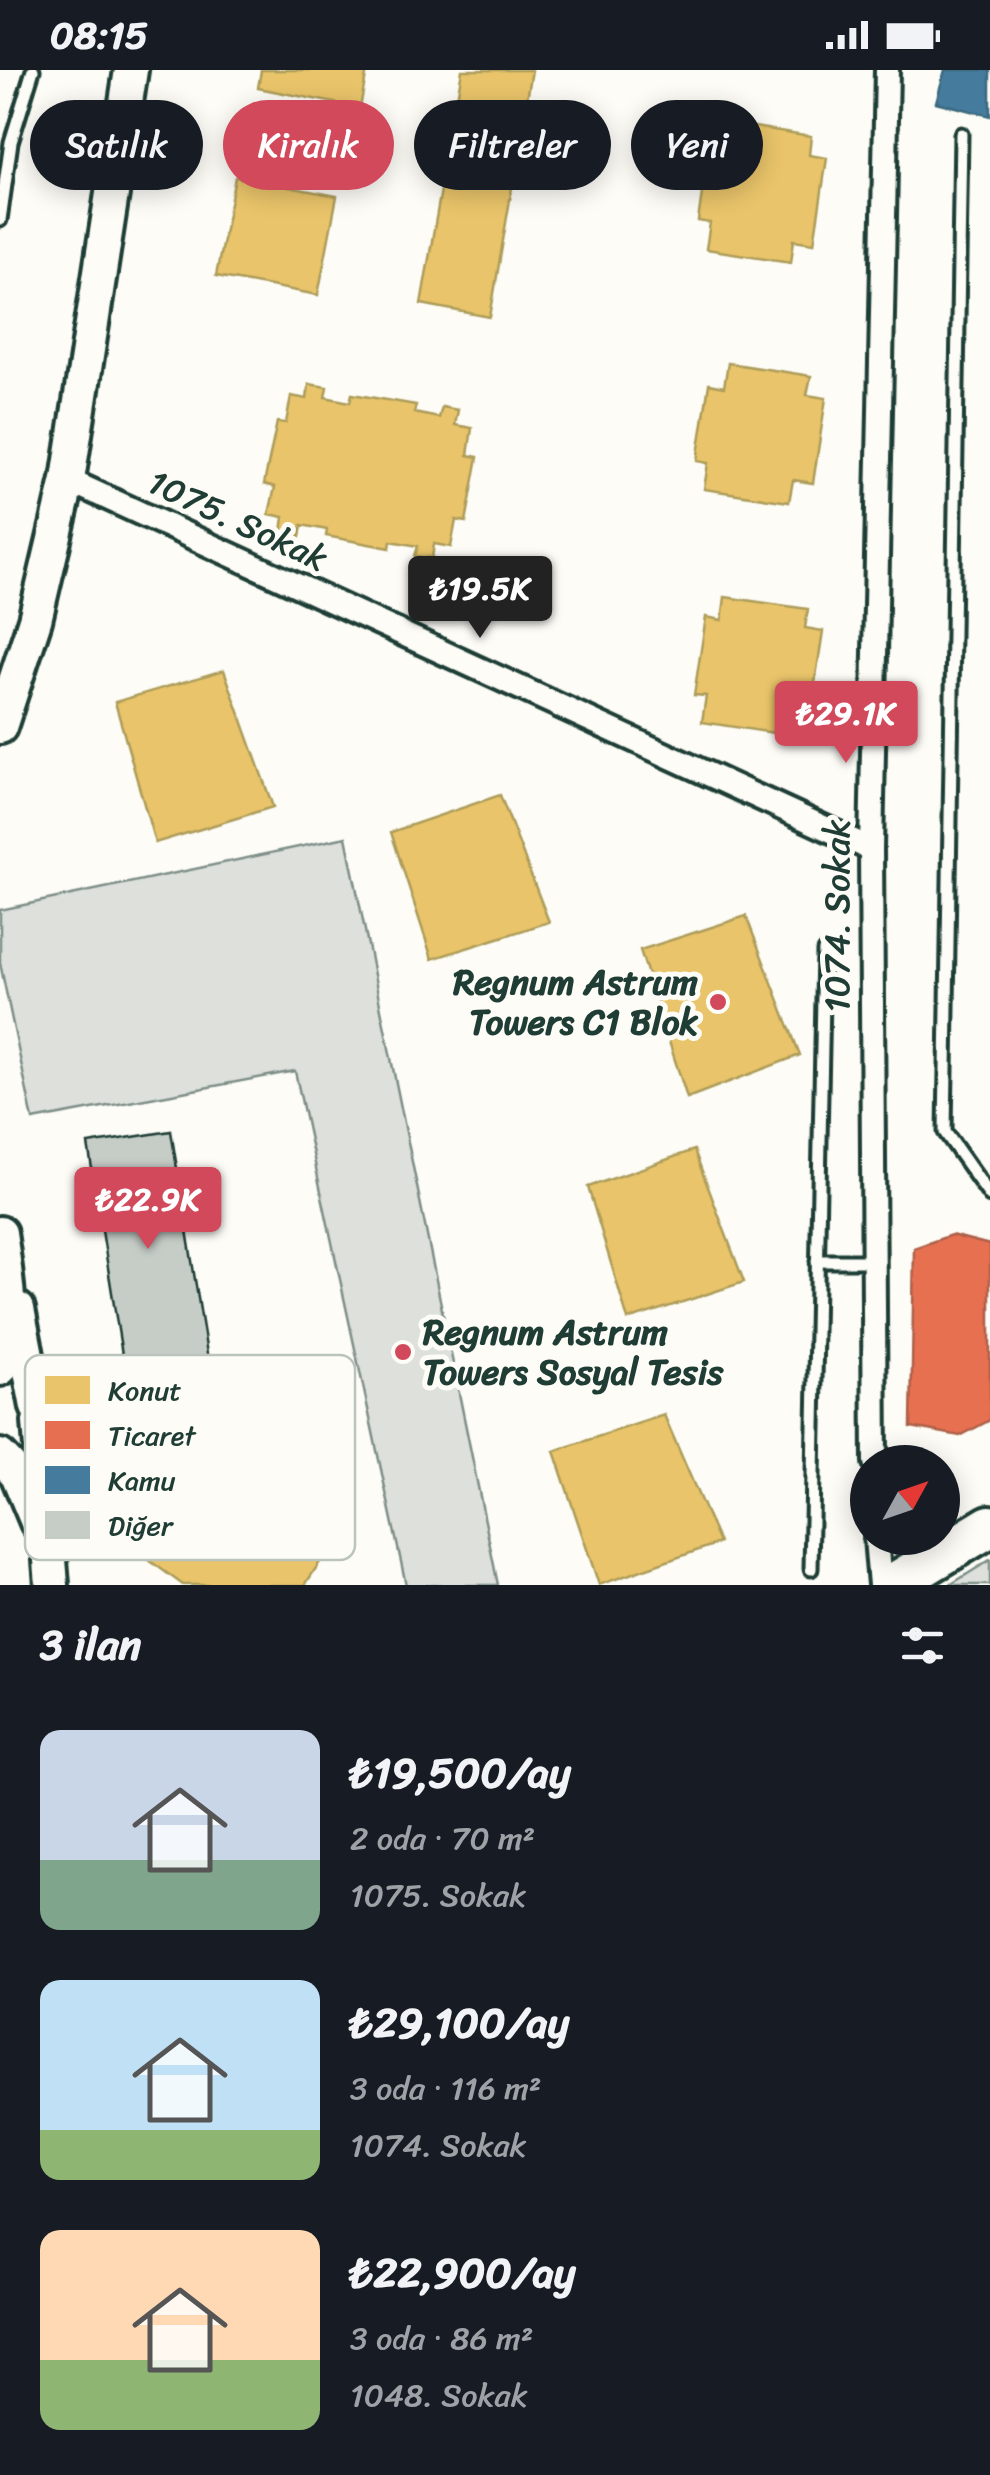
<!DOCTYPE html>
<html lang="tr">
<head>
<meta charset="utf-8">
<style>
  :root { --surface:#171b24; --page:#20242c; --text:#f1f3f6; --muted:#9ea1a6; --accent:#d1495b }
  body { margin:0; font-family:Sriracha,sans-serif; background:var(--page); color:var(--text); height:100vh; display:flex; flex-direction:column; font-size:38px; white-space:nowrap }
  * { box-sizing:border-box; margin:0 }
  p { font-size:32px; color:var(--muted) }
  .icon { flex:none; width:55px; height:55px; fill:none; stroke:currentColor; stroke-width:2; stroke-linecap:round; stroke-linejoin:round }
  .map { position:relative; height:1515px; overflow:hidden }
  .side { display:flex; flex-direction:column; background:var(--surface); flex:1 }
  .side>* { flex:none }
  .top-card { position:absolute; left:30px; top:30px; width:930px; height:90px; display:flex; gap:20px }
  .needle { width:65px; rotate:50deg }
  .buttons { position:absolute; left:850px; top:1375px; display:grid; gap:20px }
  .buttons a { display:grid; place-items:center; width:110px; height:110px; border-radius:50%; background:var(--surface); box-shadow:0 5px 25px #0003; font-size:50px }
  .price { position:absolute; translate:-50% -85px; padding:0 22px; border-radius:10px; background:var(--accent); color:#fff; font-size:32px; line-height:65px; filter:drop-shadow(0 2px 5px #0008) }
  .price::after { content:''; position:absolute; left:50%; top:60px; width:30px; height:22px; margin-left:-15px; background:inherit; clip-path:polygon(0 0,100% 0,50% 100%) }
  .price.on { background:#222; color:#fff }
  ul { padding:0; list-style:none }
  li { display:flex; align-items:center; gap:30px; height:250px; padding:0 40px }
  li span { display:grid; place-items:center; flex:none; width:280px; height:200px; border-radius:20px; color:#555 }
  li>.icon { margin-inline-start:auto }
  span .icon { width:120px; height:120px; fill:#fffc; stroke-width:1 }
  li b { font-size:42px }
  h2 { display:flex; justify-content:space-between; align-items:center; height:120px; padding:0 40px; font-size:42px }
  .pill { padding:0 35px; border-radius:45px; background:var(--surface); box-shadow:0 5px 25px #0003; font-size:35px; line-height:90px }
  .pill.on { background:var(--accent); color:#fff }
  .status { display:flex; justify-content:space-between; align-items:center; height:70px; padding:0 50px; background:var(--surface); direction:ltr }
  .status svg { height:28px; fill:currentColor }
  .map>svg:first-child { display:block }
</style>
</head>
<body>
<div class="status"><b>08:15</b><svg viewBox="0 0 49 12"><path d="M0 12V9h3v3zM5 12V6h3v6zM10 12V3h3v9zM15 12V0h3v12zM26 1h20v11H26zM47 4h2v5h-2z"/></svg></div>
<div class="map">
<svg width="990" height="1515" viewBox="0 0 990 1515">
  <rect width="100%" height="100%" fill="#fdfcf7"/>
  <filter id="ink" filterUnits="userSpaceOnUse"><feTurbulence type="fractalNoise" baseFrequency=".01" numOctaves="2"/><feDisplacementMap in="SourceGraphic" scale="20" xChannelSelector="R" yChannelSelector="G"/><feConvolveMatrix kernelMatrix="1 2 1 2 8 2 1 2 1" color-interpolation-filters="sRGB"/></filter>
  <g filter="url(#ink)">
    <!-- green -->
    <g fill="#dde0db" stroke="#7e8e88" stroke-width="2.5">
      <path d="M346,767L498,1515H406L295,1001L33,1050L0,893V840Z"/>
      <path d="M990,1490V1515H950L953,1513Z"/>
    </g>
    <!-- homes -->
    <g fill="#e9c46a" stroke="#ac9c5a" stroke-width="2.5">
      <path d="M261,0H367L360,38L258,18Z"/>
      <path d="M462,0H532L490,247L421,234Z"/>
      <path d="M729,53L811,66L809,85L827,88L814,173L794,170L791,192L706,179L710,153L698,151L709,74L726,76Z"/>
      <path d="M235,107L337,126L318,225L216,206Z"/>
      <path d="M728,293L811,306L807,325L826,328L813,413L793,410L789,432L704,419L708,393L697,391L709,314L724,317Z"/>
      <path d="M309,314L327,317L325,327L350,332L352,324L416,335L414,343L439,348L442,337L458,340L455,355L472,358L468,385L478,387L466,452L456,450L451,477L434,474L432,488L415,486L418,476L391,471L390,478L326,466L327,460L302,455L300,467L282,462L284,447L269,444L275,417L264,414L277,352L286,353L291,326L307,329Z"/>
      <path d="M725,527L808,539L805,558L823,561L810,646L790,643L787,665L702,652L706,626L694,625L706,547L722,550Z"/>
      <path d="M224,600L273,737L155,773L115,632Z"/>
      <path d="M500,725L549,852L432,889L391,762Z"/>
      <path d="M746,846L800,985L687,1028L640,880Z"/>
      <path d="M694,1080L744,1212L628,1250L588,1117Z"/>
      <path d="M664,1345L719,1473L599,1515L554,1381Z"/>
      <path d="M221,1351L350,1446L305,1515H183L138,1482Z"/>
    </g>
    <!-- shops -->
    <path fill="#e76f51" stroke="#ab6048" stroke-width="2.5" d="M951,1165L990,1175V1350L960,1366L911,1357L914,1178Z"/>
    <!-- public -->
    <path fill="#457b9d" stroke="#3a687e" stroke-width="2.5" d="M945,0H990V46L936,32Z"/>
    <!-- building -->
    <path fill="#c6cdc7" stroke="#1f3d34" stroke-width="2.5" d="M171,1061L208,1290L125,1303L88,1074Z"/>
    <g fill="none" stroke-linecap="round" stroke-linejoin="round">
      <!-- lane casing -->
      <g stroke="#1f3d34" stroke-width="19">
        <g id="lane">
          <path d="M961,64L945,1062L990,1126"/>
          <path d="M0,150L11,72L33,0"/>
          <path d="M817,1191H874"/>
          <path d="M811,1499L824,881"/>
        </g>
      </g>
      <!-- street casing -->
      <g stroke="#1f3d34" stroke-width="30">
        <g id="street">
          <path d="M68,410L871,779"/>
          <path d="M875,1392L871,779L887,0"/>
          <path d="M876,1468L880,1515"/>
        </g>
      </g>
      <!-- secondary casing -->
      <g stroke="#1f3d34" stroke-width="40">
        <g id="secondary">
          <path d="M0,657L35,550L68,410L131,0"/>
          <path d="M0,1163C6,1205 16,1258 0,1299"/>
          <path d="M18,1239L37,1337"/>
          <path d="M39,1352L52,1515"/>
          <path d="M0,1386L17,1404L37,1452"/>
        </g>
      </g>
      <!-- highway casing -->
      <g stroke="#1f3d34" stroke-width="48">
        <path id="highway" d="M892,1515L990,1456"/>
      </g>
      <!-- lane -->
      <use href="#lane" stroke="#fdfcf7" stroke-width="11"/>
      <!-- street -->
      <use href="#street" stroke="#fdfcf7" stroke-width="22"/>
      <!-- secondary -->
      <use href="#secondary" stroke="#fdfcf7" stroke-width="32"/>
      <!-- highway -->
      <use href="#highway" stroke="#fdfcf7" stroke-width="40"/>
    </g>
  </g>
  <!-- markers -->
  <g fill="#d1495b" stroke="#fdfcf7" stroke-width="4">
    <circle cx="718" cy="932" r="10"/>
    <circle cx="403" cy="1282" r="10"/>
  </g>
  <g text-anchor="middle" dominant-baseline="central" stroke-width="10" stroke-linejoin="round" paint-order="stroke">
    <!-- street labels -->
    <g font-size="35" fill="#1f3d34" stroke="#fdfcf7">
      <text transform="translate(238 450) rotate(25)">1075. Sokak</text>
      <text transform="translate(837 846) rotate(-90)">1074. Sokak</text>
    </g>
    <!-- poi labels -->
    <g font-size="35" font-weight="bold" fill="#1f3d34" stroke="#fdfcf7" text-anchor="end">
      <text x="698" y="912">Regnum Astrum<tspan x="698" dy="40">Towers C1 Blok</tspan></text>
      <text x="423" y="1262" text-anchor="start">Regnum Astrum<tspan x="423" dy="40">Towers Sosyal Tesis</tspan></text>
    </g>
  </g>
  <!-- legend -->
  <rect x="25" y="1285" width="330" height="205" rx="15" fill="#fdfcf7" stroke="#bac3bc" stroke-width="2.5"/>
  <rect x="45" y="1306" width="45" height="28" fill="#e9c46a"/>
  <rect x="45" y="1351" width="45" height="28" fill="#e76f51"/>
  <rect x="45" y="1396" width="45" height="28" fill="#457b9d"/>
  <rect x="45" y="1441" width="45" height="28" fill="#c6cdc7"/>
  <g font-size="28" fill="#1f3d34">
    <text x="108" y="1330">Konut</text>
    <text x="108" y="1375">Ticaret</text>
    <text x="108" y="1420">Kamu</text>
    <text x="108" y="1465">Diğer</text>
  </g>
</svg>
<div class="buttons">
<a><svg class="needle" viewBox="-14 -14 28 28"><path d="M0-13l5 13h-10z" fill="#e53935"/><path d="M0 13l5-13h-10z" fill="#9ea1a6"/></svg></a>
</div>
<b class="price on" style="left:480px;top:571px">₺19.5K</b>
<b class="price" style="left:846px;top:696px">₺29.1K</b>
<b class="price" style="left:148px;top:1182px">₺22.9K</b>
<div class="top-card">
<a class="pill">Satılık</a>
<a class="pill on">Kiralık</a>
<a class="pill">Filtreler</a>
<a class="pill">Yeni</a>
</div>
</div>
<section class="side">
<h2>3 ilan<svg class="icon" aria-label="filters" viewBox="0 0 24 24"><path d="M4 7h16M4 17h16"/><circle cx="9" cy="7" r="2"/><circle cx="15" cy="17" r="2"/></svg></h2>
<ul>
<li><span style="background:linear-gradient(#c9d6e8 65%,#7fa58c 0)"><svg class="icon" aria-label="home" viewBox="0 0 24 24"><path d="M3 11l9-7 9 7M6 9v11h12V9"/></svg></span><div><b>₺19,500/ay</b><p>2 oda · 70 m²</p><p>1075. Sokak</p></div></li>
<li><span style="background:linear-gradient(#bfe0f5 75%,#8fb573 0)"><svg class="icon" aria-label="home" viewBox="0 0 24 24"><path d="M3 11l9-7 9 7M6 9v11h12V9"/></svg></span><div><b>₺29,100/ay</b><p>3 oda · 116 m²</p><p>1074. Sokak</p></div></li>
<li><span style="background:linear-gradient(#ffd9b3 65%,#8fb573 0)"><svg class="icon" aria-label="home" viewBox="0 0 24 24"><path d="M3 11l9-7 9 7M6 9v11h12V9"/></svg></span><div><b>₺22,900/ay</b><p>3 oda · 86 m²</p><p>1048. Sokak</p></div></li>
</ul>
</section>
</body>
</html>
